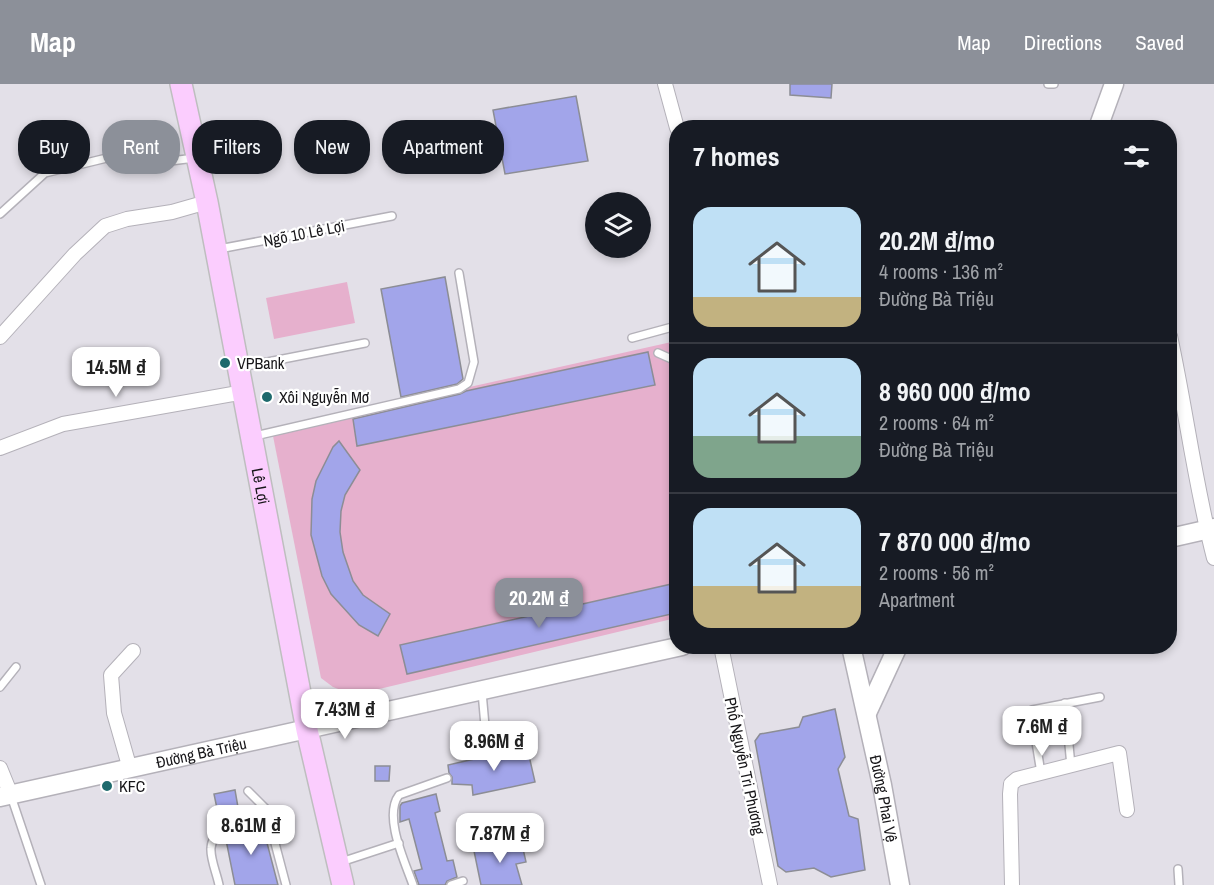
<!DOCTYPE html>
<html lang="en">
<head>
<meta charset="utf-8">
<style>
  :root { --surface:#171b24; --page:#20242c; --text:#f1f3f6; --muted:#9ea1a6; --line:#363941; --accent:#8c9099 }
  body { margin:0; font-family:"Archivo Narrow",sans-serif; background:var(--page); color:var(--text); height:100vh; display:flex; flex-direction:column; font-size:22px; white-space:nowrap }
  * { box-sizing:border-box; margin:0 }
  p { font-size:20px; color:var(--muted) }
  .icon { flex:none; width:33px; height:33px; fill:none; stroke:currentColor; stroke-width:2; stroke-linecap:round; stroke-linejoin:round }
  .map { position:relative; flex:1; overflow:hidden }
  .panel { position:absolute; left:669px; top:36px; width:508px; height:534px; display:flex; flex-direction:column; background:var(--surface); border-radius:24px; box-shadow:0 3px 9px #0003 }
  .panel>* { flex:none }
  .top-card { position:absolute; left:18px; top:36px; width:561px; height:54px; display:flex; gap:12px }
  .controls { position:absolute; left:585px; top:108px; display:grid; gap:12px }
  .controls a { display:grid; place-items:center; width:66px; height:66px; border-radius:50%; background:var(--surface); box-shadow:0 3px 9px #0003; font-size:30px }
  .price { position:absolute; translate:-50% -51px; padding:0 14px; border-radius:12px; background:#fff; color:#222; font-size:20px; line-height:39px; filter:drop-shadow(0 2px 3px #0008) }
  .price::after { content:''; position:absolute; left:50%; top:36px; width:18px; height:14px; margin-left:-9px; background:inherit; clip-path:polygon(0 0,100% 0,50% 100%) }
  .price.on { background:var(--accent); color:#fff }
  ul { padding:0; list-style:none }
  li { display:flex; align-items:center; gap:18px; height:150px; padding:0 24px }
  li+li { border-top:2px solid var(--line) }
  li span { display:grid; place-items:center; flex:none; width:168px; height:120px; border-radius:18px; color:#555 }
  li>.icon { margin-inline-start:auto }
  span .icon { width:72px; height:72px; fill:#fffc; stroke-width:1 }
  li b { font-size:26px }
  h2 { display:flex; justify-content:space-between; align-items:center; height:72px; padding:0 24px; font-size:26px }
  .chip { padding:0 21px; border-radius:24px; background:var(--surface); box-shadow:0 3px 9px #0003; font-size:21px; line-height:54px }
  .chip.on { background:var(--accent); color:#fff }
  header { display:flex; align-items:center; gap:36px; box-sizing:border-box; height:84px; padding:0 30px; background:var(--accent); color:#fff }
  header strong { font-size:28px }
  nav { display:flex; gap:33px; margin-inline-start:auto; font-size:21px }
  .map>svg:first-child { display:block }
</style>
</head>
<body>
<header>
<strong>Map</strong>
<nav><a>Map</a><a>Directions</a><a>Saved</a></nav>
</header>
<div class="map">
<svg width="1214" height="801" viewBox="0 0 1214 801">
  <rect width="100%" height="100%" fill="#e3e0e8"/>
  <!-- green -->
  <g fill="#e6b0cd">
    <path d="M347,198L355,239L274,255L266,214Z"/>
    <path d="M676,257V534L354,611L333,603L321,594L272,347Z"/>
  </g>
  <!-- building -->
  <g fill="#a2a5ea" stroke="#8c8d95" stroke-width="1.5">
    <path d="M790,0H832L831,14L790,11Z"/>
    <path d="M576,12L588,77L505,90L493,26Z"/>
    <path d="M445,193L463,295L457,300L401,313L381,205Z"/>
    <path d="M648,268L655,301L357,362L353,335L460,310L466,307Z"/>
    <path d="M339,357L360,386L345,411L341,427L340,448L343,468L353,497L363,511L390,530L378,552L359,541L331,510L322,492L311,451L312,415L316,397L333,363Z"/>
    <path d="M676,499V529L407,590L400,561Z"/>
    <path d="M835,625L845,673L838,685L849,732L858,735L865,786L831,793L814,784L786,788L778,782L755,657L760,650L799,643L803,633Z"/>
    <path d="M527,663L535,698L473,711L472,701L452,700V693L449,689L448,681Z"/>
    <path d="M375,682H390L389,697H375Z"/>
    <path d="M235,706L239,729L220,739L214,710Z"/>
    <path d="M436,710L440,727L435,729L447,777L453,776L457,793L447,797L445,801H419L414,787L422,785L409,735L400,738V722L402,719Z"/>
    <path d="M261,736L278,801H235L225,751L244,740Z"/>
    <path d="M521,756L526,778L516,780L522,801H481L474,767Z"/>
  </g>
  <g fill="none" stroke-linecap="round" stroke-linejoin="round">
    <!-- lane casing -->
    <g stroke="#b4b1b9" stroke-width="10">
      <g id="lane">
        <path d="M1048,0H1054"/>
        <path d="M0,130L45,89L115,72L162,78L195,74"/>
        <path d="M219,165L392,132"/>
        <path d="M632,254L676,242"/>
        <path d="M658,269L676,277"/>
        <path d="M242,283L365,259"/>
        <path d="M255,352L459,305L468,299L474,278L459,189"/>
        <path d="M0,603L16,583"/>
        <path d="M482,608L486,653"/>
        <path d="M1065,619L1071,682"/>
        <path d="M1032,626L1100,613"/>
        <path d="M1035,652L1041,689"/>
        <path d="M248,707L266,725L286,801"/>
        <path d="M11,712L41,801"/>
        <path d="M341,778L399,759"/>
        <path d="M1178,785L1179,801"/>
        <path d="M219,801C217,790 210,775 211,764C212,742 249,732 266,725"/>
        <path d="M413,801C405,778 383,732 399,711L447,694"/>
        <path d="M451,801L463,797"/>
      </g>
    </g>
    <!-- street casing -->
    <g stroke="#b4b1b9" stroke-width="16">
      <g id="street">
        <path d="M665,0L677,44"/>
        <path d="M1170,252C1186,326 1195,401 1214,474"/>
        <path d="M0,253L75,170L105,142L127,135L172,128L207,118"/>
        <path d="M0,364L63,340L244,308"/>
        <path d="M721,562L770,801"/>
        <path d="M0,684L11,711"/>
        <path d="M130,685L114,629L111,591L133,567"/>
        <path d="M1012,801L1010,710L1011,700L1017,695L1119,669L1127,726"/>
      </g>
    </g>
    <!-- secondary casing -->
    <g stroke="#b4b1b9" stroke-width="21">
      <g id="secondary">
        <path d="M1098,44L1114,0"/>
        <path d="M1170,454L1214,444"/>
        <path id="s1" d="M851,562L882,701L900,801"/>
        <path d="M867,629L898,562"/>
        <path id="s2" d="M0,713L682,562"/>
      </g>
    </g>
    <!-- primary casing -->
    <g stroke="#bebebf" stroke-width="24">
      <g id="primary">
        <path id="s3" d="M181,0L207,118L307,646L343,801"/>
      </g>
    </g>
    <!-- lane -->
    <use href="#lane" stroke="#fff" stroke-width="7"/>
    <!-- street -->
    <use href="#street" stroke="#fff" stroke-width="14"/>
    <!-- secondary -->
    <use href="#secondary" stroke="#fff" stroke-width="18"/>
    <!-- primary -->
    <use href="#primary" stroke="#fbcdfe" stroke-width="21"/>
  </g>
  <!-- markers -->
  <g fill="#1e6a6d" stroke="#fff" stroke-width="2">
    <circle cx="225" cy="279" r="6"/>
    <circle cx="267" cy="313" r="6"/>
    <circle cx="107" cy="702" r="6"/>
  </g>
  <g text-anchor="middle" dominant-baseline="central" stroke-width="4.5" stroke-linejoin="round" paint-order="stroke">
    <!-- street labels -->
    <g font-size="16" fill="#171619" stroke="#fff">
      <text transform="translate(304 149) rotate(-11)">Ngõ 10 Lê Lợi</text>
      <text stroke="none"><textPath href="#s3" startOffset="410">Lê Lợi</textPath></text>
      <text stroke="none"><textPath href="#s2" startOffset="206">Đường Bà Triệu</textPath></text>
      <text transform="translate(745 682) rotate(78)">Phố Nguyễn Tri Phương</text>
      <text stroke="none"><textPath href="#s1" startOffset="156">Đường Phai Vệ</textPath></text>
    </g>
    <!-- poi labels -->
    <g font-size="16" fill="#171619" stroke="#fff" text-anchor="start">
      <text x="237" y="279">VPBank</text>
      <text x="279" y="313">Xôi Nguyễn Mơ</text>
      <text x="119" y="702">KFC</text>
    </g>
  </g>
</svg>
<div class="controls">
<a><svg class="icon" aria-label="layers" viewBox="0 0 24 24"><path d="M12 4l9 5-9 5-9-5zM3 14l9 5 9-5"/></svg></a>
</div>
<b class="price" style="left:116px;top:314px">14.5M ₫</b>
<b class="price on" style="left:539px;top:545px">20.2M ₫</b>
<b class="price" style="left:345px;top:656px">7.43M ₫</b>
<b class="price" style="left:1042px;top:673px">7.6M ₫</b>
<b class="price" style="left:494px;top:688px">8.96M ₫</b>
<b class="price" style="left:251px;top:772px">8.61M ₫</b>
<b class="price" style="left:500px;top:780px">7.87M ₫</b>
<div class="top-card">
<a class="chip">Buy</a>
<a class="chip on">Rent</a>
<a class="chip">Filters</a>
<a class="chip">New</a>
<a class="chip">Apartment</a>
</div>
<section class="panel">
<h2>7 homes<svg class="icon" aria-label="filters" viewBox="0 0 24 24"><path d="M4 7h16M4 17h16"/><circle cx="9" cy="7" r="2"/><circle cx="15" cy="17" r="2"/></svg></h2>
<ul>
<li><span style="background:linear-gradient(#bfe0f5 75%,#c2b280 0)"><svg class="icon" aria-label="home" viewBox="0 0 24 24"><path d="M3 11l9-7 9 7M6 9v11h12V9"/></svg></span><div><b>20.2M ₫/mo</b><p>4 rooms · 136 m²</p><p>Đường Bà Triệu</p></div></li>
<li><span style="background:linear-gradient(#bfe0f5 65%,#7fa58c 0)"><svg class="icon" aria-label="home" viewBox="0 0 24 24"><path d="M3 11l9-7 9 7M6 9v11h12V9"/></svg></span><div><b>8 960 000 ₫/mo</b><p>2 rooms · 64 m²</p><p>Đường Bà Triệu</p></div></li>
<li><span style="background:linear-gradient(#bfe0f5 65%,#c2b280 0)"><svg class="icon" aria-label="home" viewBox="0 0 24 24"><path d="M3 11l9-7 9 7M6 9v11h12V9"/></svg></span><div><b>7 870 000 ₫/mo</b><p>2 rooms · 56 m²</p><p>Apartment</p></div></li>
</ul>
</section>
</div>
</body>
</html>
